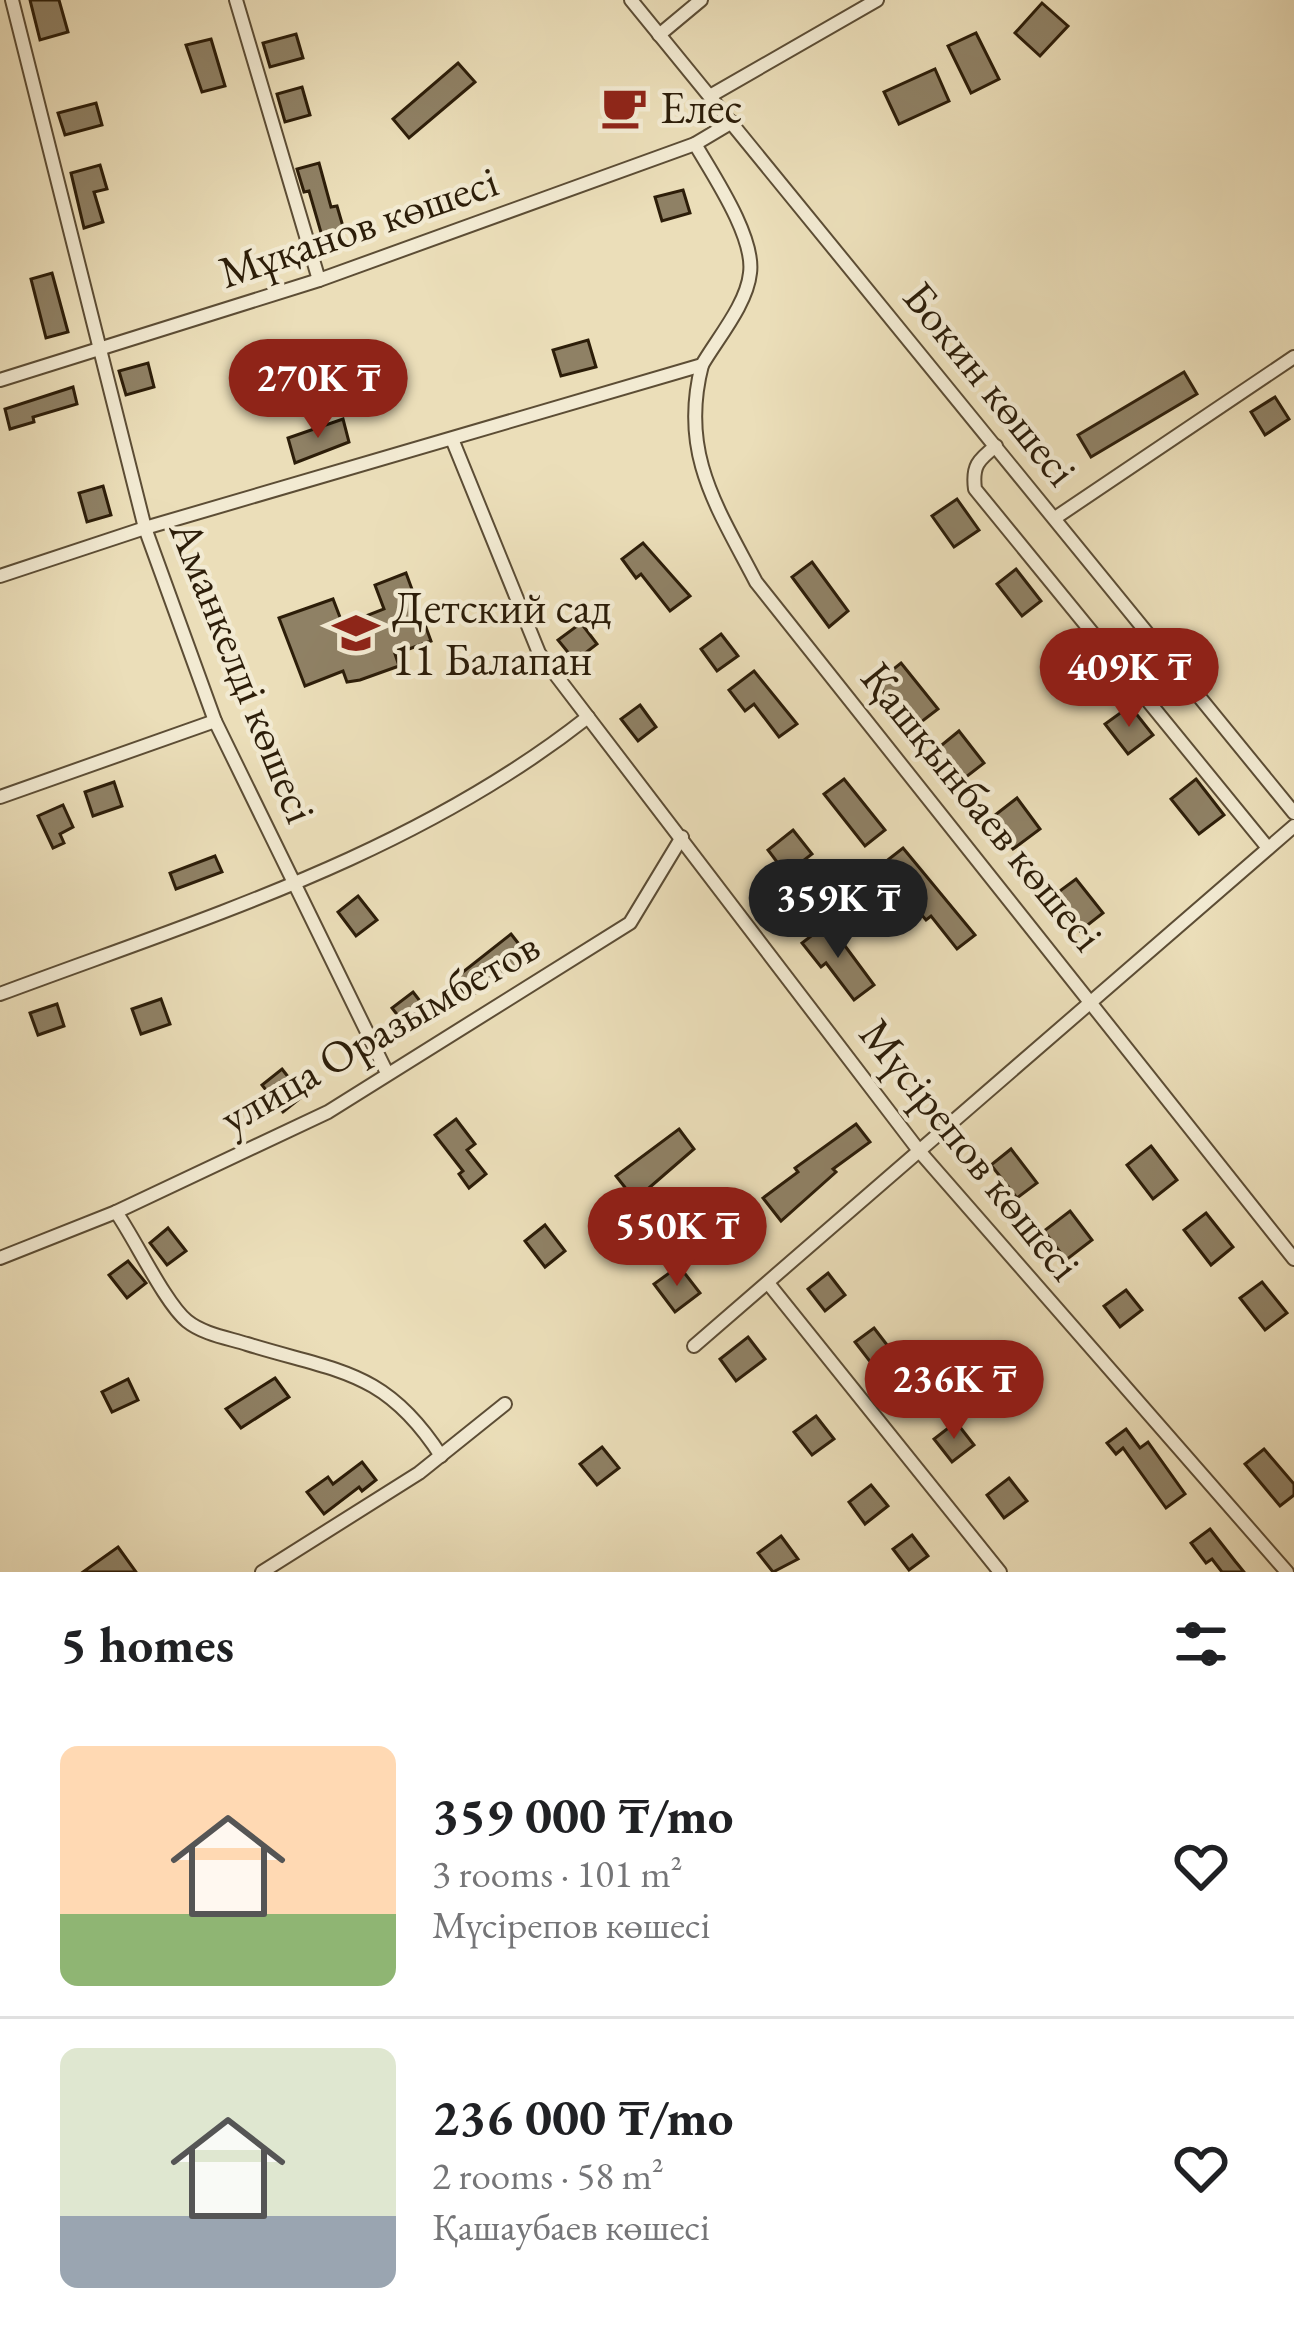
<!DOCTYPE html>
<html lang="en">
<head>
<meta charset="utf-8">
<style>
  :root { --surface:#fff; --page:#f6f6f6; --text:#202124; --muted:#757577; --line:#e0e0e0; --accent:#8f2418 }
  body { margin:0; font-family:"EB Garamond",serif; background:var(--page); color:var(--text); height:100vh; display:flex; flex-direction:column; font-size:45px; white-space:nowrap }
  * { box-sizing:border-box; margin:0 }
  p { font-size:39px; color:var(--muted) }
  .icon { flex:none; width:66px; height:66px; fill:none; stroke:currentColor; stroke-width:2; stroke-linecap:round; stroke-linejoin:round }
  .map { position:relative; height:1572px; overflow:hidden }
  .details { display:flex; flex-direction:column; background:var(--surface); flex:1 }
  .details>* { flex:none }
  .price { position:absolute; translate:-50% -102px; padding:0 27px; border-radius:42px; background:var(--accent); color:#fff; font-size:39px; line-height:78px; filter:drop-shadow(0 3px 6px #0008) }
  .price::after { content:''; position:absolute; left:50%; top:72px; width:36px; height:27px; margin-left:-18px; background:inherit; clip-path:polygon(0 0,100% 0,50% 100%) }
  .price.on { background:#222; color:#fff }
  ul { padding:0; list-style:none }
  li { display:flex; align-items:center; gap:36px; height:300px; padding:0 60px }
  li+li { border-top:3px solid var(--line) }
  li span { display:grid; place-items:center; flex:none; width:336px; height:240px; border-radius:18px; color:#555 }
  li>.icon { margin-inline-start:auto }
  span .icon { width:144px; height:144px; fill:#fffc; stroke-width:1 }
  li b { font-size:51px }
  h2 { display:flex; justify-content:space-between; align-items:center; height:144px; padding:0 60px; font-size:51px }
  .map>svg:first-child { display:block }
</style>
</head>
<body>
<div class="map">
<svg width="1294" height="1572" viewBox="0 0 1294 1572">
  <rect width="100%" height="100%" fill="#ebdeb9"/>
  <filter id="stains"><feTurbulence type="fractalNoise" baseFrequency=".00167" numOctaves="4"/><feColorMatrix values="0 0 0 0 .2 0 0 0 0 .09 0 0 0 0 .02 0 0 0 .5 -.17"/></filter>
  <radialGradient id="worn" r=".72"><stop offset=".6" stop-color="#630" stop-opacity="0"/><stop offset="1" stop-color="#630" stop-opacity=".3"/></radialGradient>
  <!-- building -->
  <g fill="#8f8165" stroke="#2c1d09" stroke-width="3">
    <path d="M30,0H59L68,32L40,40Z"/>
    <path d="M1042,3L1068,26L1040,56L1015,33Z"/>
    <path d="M976,33L999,79L971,93L948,46Z"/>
    <path d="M296,34L303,58L270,67L263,43Z"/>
    <path d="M211,39L225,86L202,92L186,45Z"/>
    <path d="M458,63L475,82L409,138L393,119Z"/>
    <path d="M935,69L949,101L899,124L884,92Z"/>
    <path d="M302,87L310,115L285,122L277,94Z"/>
    <path d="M96,103L102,125L65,135L58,113Z"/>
    <path d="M319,163L331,207L337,206L344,230L322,236L309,191L304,192L297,169Z"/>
    <path d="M100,165L107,189L94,192L103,222L84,228L71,173Z"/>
    <path d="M683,190L690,213L662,221L655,197Z"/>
    <path d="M52,273L68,332L46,338L31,279Z"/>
    <path d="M588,340L596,367L561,376L553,350Z"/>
    <path d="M148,363L154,387L126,395L119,371Z"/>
    <path d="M1184,372L1197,394L1091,457L1078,435Z"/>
    <path d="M73,387L77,404L33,417L34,422L10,429L5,409Z"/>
    <path d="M1275,397L1289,419L1265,435L1251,412Z"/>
    <path d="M343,419L349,442L295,463L288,438Z"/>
    <path d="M103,486L111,515L87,522L79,493Z"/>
    <path d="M957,499L979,530L954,547L932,516Z"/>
    <path d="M643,543L690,596L670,611L641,574L636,578L622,559Z"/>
    <path d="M812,562L848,611L829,627L792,577Z"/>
    <path d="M1016,569L1041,601L1022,616L997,584Z"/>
    <path d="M406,573L431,641L395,654L399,666L360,680L347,682L343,671L305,686L279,618L333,599L343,625L384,609L375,585Z"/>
    <path d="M581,623L597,644L575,661L558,640Z"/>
    <path d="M721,634L738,656L717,671L701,649Z"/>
    <path d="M1073,636L1098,669L1073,688L1048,656Z"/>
    <path d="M901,663L938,709L912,729L876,683Z"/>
    <path d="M754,671L797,724L779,737L754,704L745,711L729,690Z"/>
    <path d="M640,705L656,727L638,741L621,719Z"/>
    <path d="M1130,706L1153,735L1128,754L1105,724Z"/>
    <path d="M959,731L984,763L957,784L932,753Z"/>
    <path d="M844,779L885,830L865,846L824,794Z"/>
    <path d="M1196,779L1224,815L1199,834L1171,799Z"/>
    <path d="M114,782L122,806L93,816L85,792Z"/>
    <path d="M1017,798L1040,829L1013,849L990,819Z"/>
    <path d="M63,805L73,827L60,834L64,843L53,848L38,816Z"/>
    <path d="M793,830L812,854L786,874L768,850Z"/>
    <path d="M903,848L975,935L957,949L931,916L926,920L880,866Z"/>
    <path d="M215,856L222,872L176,889L170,873Z"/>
    <path d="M1076,879L1103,913L1080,931L1053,896Z"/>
    <path d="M358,896L377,920L356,936L338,912Z"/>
    <path d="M828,923L874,985L854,1000L826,963L821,967L802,943Z"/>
    <path d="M511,934L529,957L468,998L454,979Z"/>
    <path d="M413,992L430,1014L409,1030L392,1008Z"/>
    <path d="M161,999L170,1024L141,1034L132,1009Z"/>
    <path d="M57,1004L64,1026L38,1035L30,1013Z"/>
    <path d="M282,1069L303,1096L283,1112L262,1085Z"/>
    <path d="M456,1119L475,1144L467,1150L486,1174L469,1188L459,1174L463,1171L435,1135Z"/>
    <path d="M856,1124L870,1142L833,1169L836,1172L781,1221L763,1198L798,1172L795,1168Z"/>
    <path d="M679,1129L694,1149L635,1200L616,1176Z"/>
    <path d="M1151,1146L1177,1180L1153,1199L1127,1165Z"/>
    <path d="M1011,1149L1037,1183L1017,1198L991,1165Z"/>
    <path d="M1070,1211L1092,1240L1066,1260L1044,1231Z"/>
    <path d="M1206,1213L1233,1247L1211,1265L1184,1230Z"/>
    <path d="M545,1225L565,1251L545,1267L525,1241Z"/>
    <path d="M168,1228L186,1251L167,1265L150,1243Z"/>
    <path d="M128,1261L146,1283L127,1298L109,1275Z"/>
    <path d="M679,1266L700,1293L675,1312L654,1284Z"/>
    <path d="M828,1273L845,1295L825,1311L808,1289Z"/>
    <path d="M1262,1282L1287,1313L1265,1330L1240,1298Z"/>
    <path d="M1126,1290L1142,1310L1120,1327L1104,1306Z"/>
    <path d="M874,1328L894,1354L875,1368L855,1342Z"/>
    <path d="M748,1337L765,1359L736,1381L720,1359Z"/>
    <path d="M924,1376L941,1399L919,1416L902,1393Z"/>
    <path d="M275,1378L289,1397L241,1428L226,1409Z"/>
    <path d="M128,1379L138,1400L112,1412L102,1392Z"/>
    <path d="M816,1416L834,1439L812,1455L794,1432Z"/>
    <path d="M956,1422L974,1445L952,1462L934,1439Z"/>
    <path d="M1126,1429L1140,1448L1148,1442L1185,1494L1166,1508L1123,1448L1116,1454L1107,1443Z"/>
    <path d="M602,1447L619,1468L597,1485L580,1464Z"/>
    <path d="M1264,1449L1294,1484V1495L1280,1506L1245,1464Z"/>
    <path d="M362,1462L376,1480L362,1491L359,1487L324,1514L307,1492L328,1477L333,1484Z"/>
    <path d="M1009,1478L1027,1501L1004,1518L987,1495Z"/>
    <path d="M871,1485L888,1506L865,1524L849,1502Z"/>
    <path d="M1210,1529L1235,1561L1244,1572H1222L1212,1559L1206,1563L1191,1543Z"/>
    <path d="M912,1535L928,1556L909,1570L893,1549Z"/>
    <path d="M781,1536L798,1559L773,1572L758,1553Z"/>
    <path d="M118,1547L136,1572H83Z"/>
  </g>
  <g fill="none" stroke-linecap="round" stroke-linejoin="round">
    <!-- minor casing -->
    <g stroke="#5c4d35" stroke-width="16">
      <g id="minor">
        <path d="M12,0L145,528L215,721L387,1073"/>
        <path d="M236,0L319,280"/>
        <path d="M631,0L1294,813"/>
        <path d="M659,35L701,0"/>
        <path d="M710,96L877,0"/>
        <path d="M702,365C679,453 717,507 756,582L1294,1259"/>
        <path d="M0,380L319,280L695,144L732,122"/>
        <path d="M452,439L539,653L920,1152L1287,1572"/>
        <path d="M996,446C978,460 972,466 975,489L1268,848"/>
        <path d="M1055,518L1294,357"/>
        <path d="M0,576L145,528L702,365C717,339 747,304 750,273C755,237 713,175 695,144"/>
        <path d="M0,797L215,721"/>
        <path d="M0,994C206,917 413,855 588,717"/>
        <path d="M116,1212C135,1239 165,1303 187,1321C203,1334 228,1338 247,1344C337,1372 385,1369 441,1456"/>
        <path d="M0,1258L116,1212L328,1112L630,923L682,837"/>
        <path d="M768,1283L1000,1572"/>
        <path d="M694,1346L1294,826"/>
        <path d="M262,1572L419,1473L505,1404"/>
      </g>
    </g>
    <!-- minor -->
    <use href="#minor" stroke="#f2ead2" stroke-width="12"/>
  </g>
  <!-- icons -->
  <defs>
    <g id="cafe-bare" transform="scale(3.6)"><path d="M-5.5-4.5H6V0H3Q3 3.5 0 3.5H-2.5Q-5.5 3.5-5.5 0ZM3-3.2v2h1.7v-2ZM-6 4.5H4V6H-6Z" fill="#8f2418" stroke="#f2ead2" stroke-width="2.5" paint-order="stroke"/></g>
    <g id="school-bare" transform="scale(3.6)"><path d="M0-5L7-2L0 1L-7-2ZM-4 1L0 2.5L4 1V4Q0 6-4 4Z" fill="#8f2418" stroke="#f2ead2" stroke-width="2.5" paint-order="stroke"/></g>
  </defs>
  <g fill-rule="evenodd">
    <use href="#cafe-bare" x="624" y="107"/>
    <use href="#school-bare" x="356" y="633"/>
  </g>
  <g text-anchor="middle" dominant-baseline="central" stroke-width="9" stroke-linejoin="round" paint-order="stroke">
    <!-- poi labels -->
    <g font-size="45" fill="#2c1d09" stroke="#f2ead2" text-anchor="start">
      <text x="660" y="107">Елес</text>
      <text x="392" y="607">Детский сад<tspan x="392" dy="52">11 Балапан</tspan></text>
    </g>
    <!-- street labels -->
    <g font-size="45" fill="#2c1d09" stroke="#f2ead2">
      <text transform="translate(358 226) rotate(-19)">Мұқанов көшесі</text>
      <text transform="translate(991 383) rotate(51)">Бокин көшесі</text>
      <text transform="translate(244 671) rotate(68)">Аманкелді көшесі</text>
      <text transform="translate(983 806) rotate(51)">Қашқынбаев көшесі</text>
      <text transform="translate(379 1031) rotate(-30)">улица Оразымбетов</text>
      <text transform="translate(971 1149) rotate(51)">Мүсірепов көшесі</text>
    </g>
  </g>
  <rect width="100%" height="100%" filter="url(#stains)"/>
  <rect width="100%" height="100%" fill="url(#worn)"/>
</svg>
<b class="price" style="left:318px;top:441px">270K ₸</b>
<b class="price" style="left:1129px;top:730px">409K ₸</b>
<b class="price on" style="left:838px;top:961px">359K ₸</b>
<b class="price" style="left:677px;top:1289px">550K ₸</b>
<b class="price" style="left:954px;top:1442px">236K ₸</b>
</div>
<section class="details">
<h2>5 homes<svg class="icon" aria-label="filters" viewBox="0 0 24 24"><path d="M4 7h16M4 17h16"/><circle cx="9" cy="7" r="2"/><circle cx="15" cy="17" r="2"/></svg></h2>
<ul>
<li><span style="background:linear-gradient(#ffd9b3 70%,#8fb573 0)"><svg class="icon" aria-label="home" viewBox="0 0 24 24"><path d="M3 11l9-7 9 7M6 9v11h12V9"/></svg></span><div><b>359 000 ₸/mo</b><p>3 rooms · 101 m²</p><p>Мүсірепов көшесі</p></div><svg class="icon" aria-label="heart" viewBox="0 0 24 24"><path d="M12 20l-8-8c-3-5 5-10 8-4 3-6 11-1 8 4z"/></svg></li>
<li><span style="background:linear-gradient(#dfe7d0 70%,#9aa5b1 0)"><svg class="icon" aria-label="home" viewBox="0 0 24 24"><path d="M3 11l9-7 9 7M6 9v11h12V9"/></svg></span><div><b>236 000 ₸/mo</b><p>2 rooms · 58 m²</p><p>Қашаубаев көшесі</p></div><svg class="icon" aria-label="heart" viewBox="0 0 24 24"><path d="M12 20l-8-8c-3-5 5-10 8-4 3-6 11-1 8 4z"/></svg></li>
</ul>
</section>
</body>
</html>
